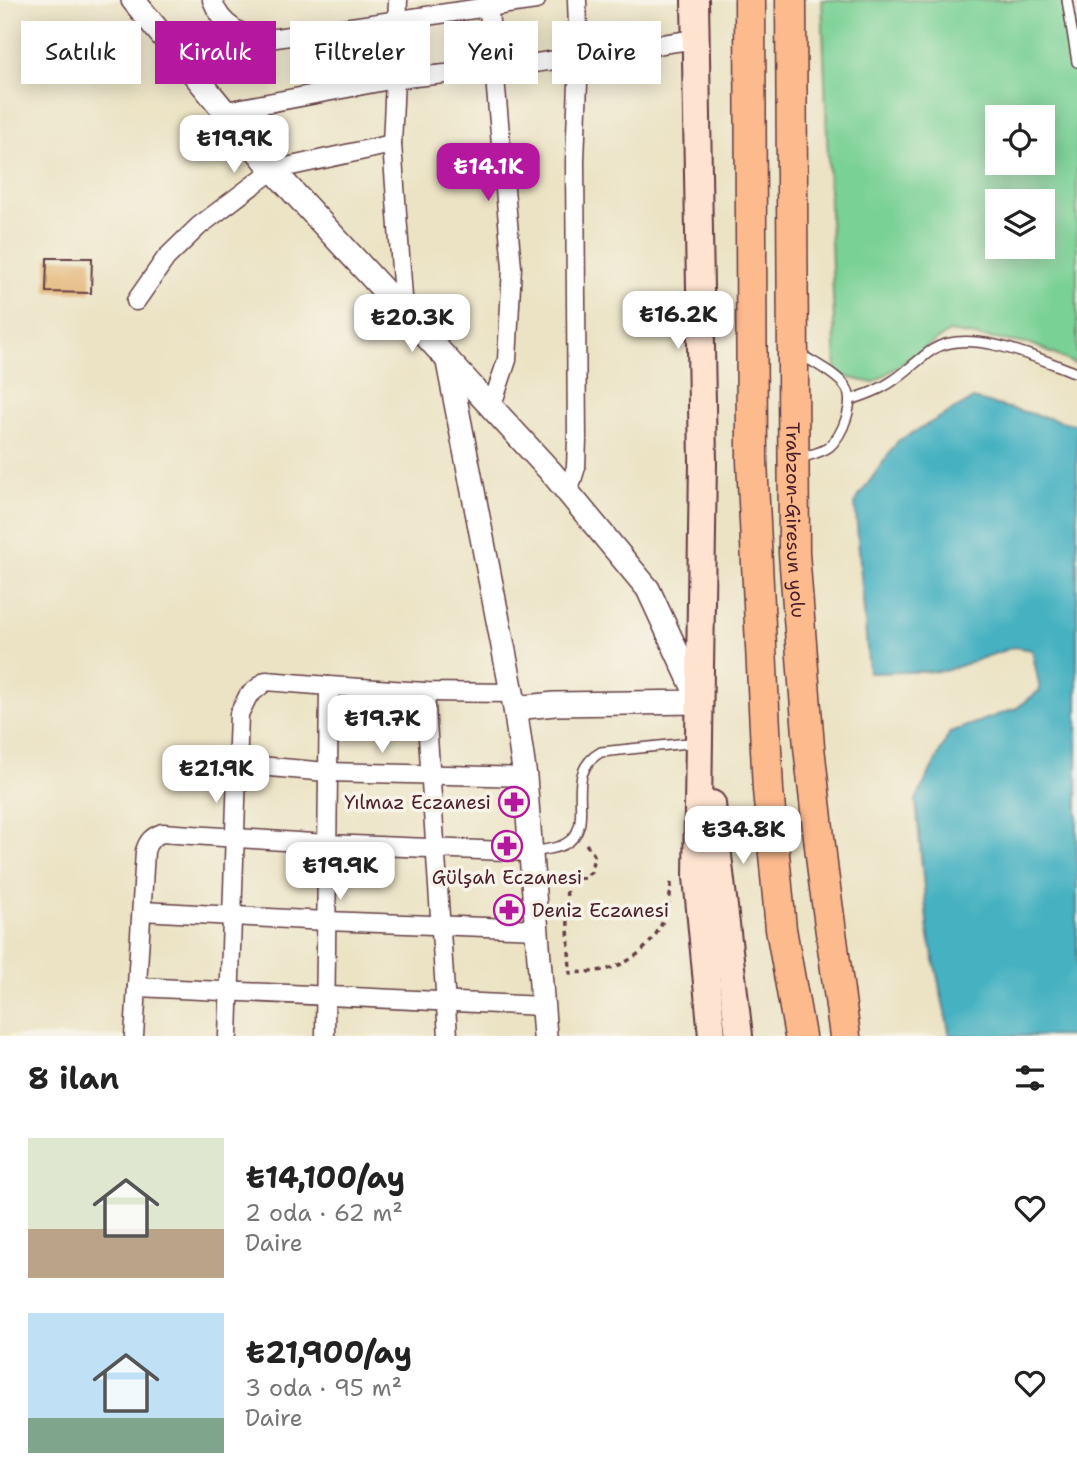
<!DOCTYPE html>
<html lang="tr">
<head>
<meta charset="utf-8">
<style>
  :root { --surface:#fff; --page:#f2f2f2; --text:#222; --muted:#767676; --accent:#b5179e }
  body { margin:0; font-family:"Shantell Sans",sans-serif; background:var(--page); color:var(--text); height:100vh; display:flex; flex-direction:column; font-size:26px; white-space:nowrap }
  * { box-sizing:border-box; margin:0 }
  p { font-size:23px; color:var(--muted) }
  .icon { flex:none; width:38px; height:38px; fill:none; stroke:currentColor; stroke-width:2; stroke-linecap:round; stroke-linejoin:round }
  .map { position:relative; height:1036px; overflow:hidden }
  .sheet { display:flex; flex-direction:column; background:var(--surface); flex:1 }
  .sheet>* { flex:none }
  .hud { position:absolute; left:21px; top:21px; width:700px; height:63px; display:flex; gap:14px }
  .buttons { position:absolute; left:985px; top:105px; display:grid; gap:14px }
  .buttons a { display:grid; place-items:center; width:70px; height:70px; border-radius:0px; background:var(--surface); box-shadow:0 4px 18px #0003; font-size:35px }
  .price { position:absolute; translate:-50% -60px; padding:0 16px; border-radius:14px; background:#fff; color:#222; font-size:23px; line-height:46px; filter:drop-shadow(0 2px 4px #0008) }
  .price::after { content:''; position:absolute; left:50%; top:42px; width:21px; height:16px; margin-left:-10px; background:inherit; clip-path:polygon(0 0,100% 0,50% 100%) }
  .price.active { background:var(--accent); color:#fff }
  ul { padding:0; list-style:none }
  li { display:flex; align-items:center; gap:21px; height:175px; padding:0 28px }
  li span { display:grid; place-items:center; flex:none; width:196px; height:140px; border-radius:0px; color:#555 }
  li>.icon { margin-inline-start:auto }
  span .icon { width:84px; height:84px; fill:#fffc; stroke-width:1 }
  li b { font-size:30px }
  h2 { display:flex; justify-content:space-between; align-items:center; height:84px; padding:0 28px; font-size:30px }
  .tag { padding:0 24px; border-radius:0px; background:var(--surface); box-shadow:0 4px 18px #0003; font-size:24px; line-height:63px }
  .tag.active { background:var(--accent); color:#fff }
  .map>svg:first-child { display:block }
</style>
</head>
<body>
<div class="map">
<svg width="1077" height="1036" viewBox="0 0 1077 1036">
  <rect width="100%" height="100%" fill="#f7f3e8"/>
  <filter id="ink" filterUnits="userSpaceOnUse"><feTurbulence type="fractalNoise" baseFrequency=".0143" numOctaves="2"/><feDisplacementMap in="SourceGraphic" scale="14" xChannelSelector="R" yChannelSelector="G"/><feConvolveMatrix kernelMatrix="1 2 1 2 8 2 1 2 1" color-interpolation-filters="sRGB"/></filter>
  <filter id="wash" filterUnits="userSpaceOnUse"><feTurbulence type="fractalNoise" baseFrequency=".00686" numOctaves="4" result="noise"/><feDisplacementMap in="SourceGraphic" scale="28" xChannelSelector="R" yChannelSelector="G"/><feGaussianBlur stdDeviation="1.57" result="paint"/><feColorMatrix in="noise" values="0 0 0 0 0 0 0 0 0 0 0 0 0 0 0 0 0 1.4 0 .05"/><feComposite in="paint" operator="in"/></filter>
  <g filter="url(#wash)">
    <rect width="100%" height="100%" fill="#ece3c4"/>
    <!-- green -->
    <path fill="#7ad195" stroke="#627860" stroke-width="2" fill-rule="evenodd" d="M822,0H1070L1077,38V365L1034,345L949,332L873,383L836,375ZM998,117H1043V163H998ZM998,201H1043V247H998Z"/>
    <!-- water -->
    <path fill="#44b1c1" stroke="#476876" stroke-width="2" d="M973,399L1077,425V1036H950L928,932L916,800L950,732L1017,708L1040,690L1032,650L1014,647L945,671L869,673L855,502L898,441Z"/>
    <g id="blocks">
      <!-- building -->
      <path fill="#e1ae67" d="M47,258H92L91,293L46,292Z"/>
    </g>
  </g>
  <g filter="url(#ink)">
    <use href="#blocks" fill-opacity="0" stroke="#623c42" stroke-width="2"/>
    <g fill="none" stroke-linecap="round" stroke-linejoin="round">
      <!-- service casing -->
      <g stroke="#623c42" stroke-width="12">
        <g id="service">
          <path d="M1067,0L1077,62"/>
          <path d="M850,400C865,395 880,390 894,380C907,371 919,359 932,350C970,326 1039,359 1077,373"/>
          <path d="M798,459C808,455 821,453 829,447C842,436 857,401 845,386C835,373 814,363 800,354"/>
          <path d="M532,852C543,850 556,849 565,844C600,825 559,775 601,752L698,742"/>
        </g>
      </g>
      <!-- minor casing -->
      <g stroke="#623c42" stroke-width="21">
        <g id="minor">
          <path d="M212,0C221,25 243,38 269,39L536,0"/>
          <path d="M488,0L512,267L507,360L491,408"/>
          <path d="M226,111L395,79L398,0"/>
          <path d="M136,301L166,258L199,226L273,170L392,144"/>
          <path d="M404,311L392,144L395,79L495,69L696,39"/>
          <path d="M568,493L576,467L577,440L575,161L579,56L577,0"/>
          <path d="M425,692L448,1036"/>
          <path d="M236,764L327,772L525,777"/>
          <path d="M142,911L326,921L537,929"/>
          <path d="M137,987L542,1006"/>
          <path d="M134,1036L145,851C148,841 152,837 162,833L327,844L531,852"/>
          <path d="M228,1036L239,714L248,696L266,681L329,686"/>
          <path d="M325,1036L329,686L425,692L512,693"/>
        </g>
      </g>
      <!-- tertiary casing -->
      <g stroke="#623c42" stroke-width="26">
        <g id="tertiary">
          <path d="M133,0L273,170L552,473L648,589L700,702L555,704L515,708"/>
          <path d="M448,362L515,708L525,777L545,1036"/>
        </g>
      </g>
      <!-- secondary casing -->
      <g stroke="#623c42" stroke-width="30">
        <g id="secondary">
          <path d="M695,0L703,462L697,877L712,1036"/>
          <path d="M712,804L739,1036"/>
        </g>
      </g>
      <!-- trunk casing -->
      <g stroke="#623c42" stroke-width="33">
        <g id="trunk">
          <path d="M750,0L752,461L768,790L781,929L800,1036"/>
          <path id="s1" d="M791,0L794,553L809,747L823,873L845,1036"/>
        </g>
      </g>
      <!-- path -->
      <path stroke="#623c42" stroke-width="3.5" stroke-dasharray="5 5" stroke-linecap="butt" d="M586,844L594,855L591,872L584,878L566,879L570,973C584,972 600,972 614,967C651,954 671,919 671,881"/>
      <!-- service -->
      <use href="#service" stroke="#fff" stroke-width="9"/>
      <!-- minor -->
      <use href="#minor" stroke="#fff" stroke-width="18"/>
      <!-- tertiary -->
      <use href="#tertiary" stroke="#fff" stroke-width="23"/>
      <!-- secondary -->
      <use href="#secondary" stroke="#fee3d1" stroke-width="26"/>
      <!-- trunk -->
      <use href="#trunk" stroke="#fcba8d" stroke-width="30"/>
    </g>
  </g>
  <!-- icons -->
  <defs>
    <g id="pharmacy-ring" transform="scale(1.575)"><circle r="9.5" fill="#f7f3e8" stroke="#b5179e" stroke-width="1.5"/><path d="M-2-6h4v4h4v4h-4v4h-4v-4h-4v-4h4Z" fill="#b5179e"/></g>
  </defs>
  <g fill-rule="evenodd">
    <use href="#pharmacy-ring" x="514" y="802"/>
    <use href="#pharmacy-ring" x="507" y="846"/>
    <use href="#pharmacy-ring" x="509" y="910"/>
  </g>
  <g text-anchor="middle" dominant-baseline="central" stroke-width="7" stroke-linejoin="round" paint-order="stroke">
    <!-- street labels -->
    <g font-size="19" fill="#4a1f2b" stroke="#f7f3e8">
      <text stroke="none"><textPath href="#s1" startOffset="520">Trabzon-Giresun yolu</textPath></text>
    </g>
    <!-- poi labels -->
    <g font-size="19" fill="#4a1f2b" stroke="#f7f3e8" text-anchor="end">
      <text x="491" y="802">Yılmaz Eczanesi</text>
      <text x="507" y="877" text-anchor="middle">Gülşah Eczanesi</text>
      <text x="532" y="910" text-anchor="start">Deniz Eczanesi</text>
    </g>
  </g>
</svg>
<div class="buttons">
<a><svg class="icon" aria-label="locate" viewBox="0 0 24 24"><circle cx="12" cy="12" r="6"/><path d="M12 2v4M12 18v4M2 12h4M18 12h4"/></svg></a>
<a><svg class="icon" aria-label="layers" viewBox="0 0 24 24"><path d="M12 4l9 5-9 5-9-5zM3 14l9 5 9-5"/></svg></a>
</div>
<b class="price" style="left:234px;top:175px">₺19.9K</b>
<b class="price active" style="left:488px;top:203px">₺14.1K</b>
<b class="price" style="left:678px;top:351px">₺16.2K</b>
<b class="price" style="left:412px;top:354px">₺20.3K</b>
<b class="price" style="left:382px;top:755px">₺19.7K</b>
<b class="price" style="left:216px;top:805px">₺21.9K</b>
<b class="price" style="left:743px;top:866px">₺34.8K</b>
<b class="price" style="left:340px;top:902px">₺19.9K</b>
<div class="hud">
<a class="tag">Satılık</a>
<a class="tag active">Kiralık</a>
<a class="tag">Filtreler</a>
<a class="tag">Yeni</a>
<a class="tag">Daire</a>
</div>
</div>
<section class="sheet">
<h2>8 ilan<svg class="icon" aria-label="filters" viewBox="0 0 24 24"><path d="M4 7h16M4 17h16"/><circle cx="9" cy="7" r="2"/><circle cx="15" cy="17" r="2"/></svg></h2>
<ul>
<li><span style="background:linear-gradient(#dfe7d0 65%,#b9a48a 0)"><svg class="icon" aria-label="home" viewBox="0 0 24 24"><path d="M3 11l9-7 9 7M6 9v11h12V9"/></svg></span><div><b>₺14,100/ay</b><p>2 oda · 62 m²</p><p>Daire</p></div><svg class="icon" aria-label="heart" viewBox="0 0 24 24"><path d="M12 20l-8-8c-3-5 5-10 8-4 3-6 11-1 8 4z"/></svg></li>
<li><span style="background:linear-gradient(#bfe0f5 75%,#7fa58c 0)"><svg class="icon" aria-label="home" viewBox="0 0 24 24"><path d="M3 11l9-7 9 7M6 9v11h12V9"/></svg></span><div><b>₺21,900/ay</b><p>3 oda · 95 m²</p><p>Daire</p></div><svg class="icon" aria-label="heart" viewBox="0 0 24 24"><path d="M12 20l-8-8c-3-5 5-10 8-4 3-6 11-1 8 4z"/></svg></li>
</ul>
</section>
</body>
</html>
